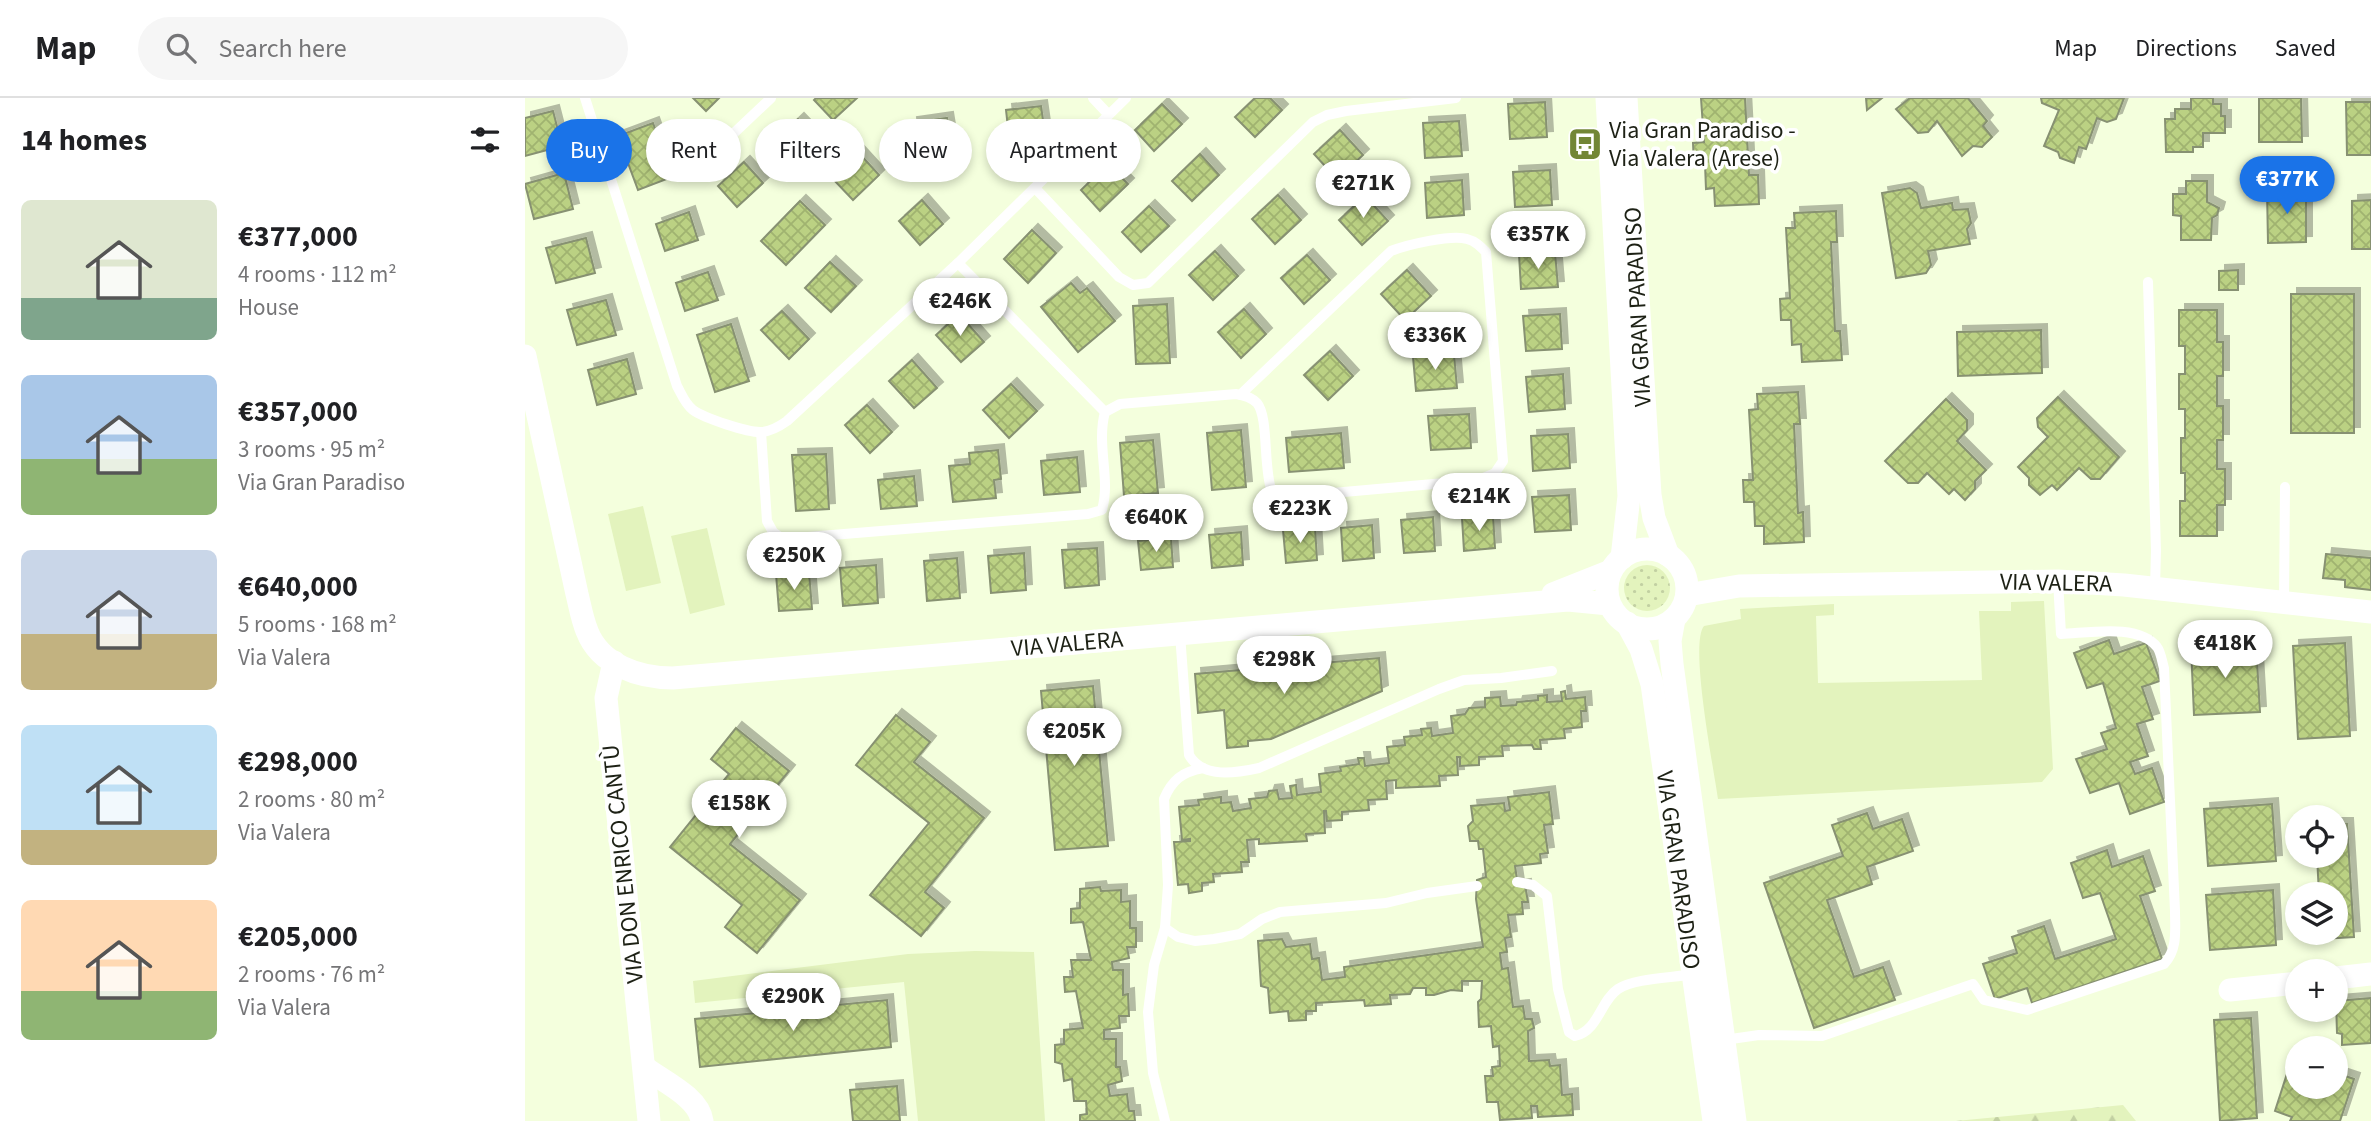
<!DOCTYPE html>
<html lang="en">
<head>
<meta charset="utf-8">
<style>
  :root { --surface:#fff; --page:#f6f6f6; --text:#202124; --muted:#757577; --line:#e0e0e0; --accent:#1a73e8 }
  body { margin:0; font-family:"Source Sans 3",sans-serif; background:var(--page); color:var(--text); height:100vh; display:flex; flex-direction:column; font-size:26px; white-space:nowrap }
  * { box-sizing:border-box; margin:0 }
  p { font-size:23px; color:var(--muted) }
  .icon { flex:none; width:38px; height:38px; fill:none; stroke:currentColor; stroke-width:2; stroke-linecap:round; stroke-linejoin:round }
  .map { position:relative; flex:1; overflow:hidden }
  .side { display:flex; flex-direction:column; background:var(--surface); width:525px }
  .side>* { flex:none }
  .hud { position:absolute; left:21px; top:21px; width:665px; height:63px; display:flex; gap:14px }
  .buttons { position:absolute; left:1760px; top:707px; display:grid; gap:14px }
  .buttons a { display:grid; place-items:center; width:63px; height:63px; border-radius:50%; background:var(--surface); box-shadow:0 4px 10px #0003; font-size:35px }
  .price { position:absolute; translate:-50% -60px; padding:0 16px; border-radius:24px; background:#fff; color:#222; font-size:23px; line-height:46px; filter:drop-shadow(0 2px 4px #0008) }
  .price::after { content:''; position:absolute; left:50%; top:42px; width:21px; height:16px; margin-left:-10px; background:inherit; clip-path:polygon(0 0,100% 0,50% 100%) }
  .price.active { background:var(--accent); color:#fff }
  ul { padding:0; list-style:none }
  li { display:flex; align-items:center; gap:21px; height:175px; padding:0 21px }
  li span { display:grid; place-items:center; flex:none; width:196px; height:140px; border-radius:10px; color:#555 }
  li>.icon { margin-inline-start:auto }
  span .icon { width:84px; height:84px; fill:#fffc; stroke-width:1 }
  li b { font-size:30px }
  h2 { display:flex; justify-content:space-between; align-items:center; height:84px; padding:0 21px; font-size:30px }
  .chip { padding:0 24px; border-radius:32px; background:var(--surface); box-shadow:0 4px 10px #0003; font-size:24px; line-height:63px }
  .chip.active { background:var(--accent); color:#fff }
  header { display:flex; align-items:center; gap:42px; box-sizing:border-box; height:98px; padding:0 35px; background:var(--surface); border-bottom:2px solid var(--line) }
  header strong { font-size:33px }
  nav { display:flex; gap:38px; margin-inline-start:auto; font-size:24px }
  .search { width:490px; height:63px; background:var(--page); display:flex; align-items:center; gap:18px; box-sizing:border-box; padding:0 24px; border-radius:38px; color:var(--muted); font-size:26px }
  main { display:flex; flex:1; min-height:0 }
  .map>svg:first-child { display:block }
</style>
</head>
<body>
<header>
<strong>Map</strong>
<div class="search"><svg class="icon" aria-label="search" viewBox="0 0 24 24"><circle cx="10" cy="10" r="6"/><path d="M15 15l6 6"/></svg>Search here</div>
<nav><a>Map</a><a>Directions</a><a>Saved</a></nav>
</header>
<main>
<section class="side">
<h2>14 homes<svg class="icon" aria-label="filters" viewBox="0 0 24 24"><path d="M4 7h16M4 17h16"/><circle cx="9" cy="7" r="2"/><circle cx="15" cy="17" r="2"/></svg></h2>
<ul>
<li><span style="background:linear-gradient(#dfe7d0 70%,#7fa58c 0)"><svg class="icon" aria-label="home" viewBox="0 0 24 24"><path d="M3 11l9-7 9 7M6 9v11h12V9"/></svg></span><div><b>€377,000</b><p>4 rooms · 112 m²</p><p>House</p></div></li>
<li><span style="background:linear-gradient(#a9c7e8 60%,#8fb573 0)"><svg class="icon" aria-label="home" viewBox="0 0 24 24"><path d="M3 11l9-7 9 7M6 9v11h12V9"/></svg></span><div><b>€357,000</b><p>3 rooms · 95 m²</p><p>Via Gran Paradiso</p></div></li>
<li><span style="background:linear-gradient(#c9d6e8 60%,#c2b280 0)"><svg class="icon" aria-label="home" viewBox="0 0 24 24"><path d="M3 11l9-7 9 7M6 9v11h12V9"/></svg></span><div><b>€640,000</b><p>5 rooms · 168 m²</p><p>Via Valera</p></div></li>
<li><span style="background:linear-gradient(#bfe0f5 75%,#c2b280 0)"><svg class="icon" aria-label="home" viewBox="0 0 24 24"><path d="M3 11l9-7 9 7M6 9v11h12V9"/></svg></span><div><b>€298,000</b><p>2 rooms · 80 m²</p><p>Via Valera</p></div></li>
<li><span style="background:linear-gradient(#ffd9b3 65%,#8fb573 0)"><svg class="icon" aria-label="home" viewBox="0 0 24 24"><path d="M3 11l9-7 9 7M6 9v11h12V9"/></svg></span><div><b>€205,000</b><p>2 rooms · 76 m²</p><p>Via Valera</p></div></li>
</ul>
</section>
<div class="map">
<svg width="1846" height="1023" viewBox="0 0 1846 1023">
  <defs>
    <pattern id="grass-dots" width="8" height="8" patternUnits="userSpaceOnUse" patternTransform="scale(1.75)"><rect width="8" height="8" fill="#e3f3bd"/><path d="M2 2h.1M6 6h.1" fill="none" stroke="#c2d0a2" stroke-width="1.8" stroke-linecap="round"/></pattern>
    <pattern id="forest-firs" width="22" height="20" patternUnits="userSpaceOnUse" patternTransform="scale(1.75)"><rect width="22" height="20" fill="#e3f3bd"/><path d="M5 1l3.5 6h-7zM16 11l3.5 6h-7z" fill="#c2d0a2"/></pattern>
    <pattern id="building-cross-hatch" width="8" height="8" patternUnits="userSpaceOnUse" patternTransform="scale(1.75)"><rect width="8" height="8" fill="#bbd183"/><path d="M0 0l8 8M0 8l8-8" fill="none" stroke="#a0b370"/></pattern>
    <filter id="shadow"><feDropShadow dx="6" dy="-6" stdDeviation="0" flood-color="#0004"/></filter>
  </defs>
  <rect width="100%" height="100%" fill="#f4ffdd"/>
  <!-- grass -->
  <circle fill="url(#grass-dots)" cx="1122" cy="490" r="23"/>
  <!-- forest -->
  <path fill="url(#forest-firs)" d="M1598,1007L1611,1023H1431Z"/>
  <!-- green -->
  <g fill="#e3f3bd">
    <path d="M118,408L136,485L101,493L83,416Z"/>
    <path d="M182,430L200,507L165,516L146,438Z"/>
    <path d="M1519,503L1528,671L1517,684L1193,701C1189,672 1164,546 1179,528L1216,521L1215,511L1309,506V517L1291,518L1293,585L1457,582L1454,513H1486V504Z"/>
    <path d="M450,853L509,854L520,1023H393L379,884L170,905L168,883L383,856Z"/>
  </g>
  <!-- building -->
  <g fill="url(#building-cross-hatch)" stroke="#879172" stroke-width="2" filter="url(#shadow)">
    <path d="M168,0H194L181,13Z"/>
    <path d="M291,0H332L308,22L289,2Z"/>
    <path d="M730,0H745L757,12L730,39L710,19Z"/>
    <path d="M1176,0H1220L1224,77H1233L1234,106L1190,108L1189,90L1181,91L1180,66L1169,67L1168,45L1179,44Z"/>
    <path d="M1341,0H1357L1342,12Z"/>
    <path d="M1385,0H1443L1462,23L1458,28L1467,39L1457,49L1448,48L1437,58L1412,23L1403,34L1393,35L1371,11Z"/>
    <path d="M1516,0H1599L1591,21L1582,24L1572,20L1561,51L1554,49L1549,65L1535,60L1533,54L1519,48L1534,12L1517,5Z"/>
    <path d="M1666,0H1688V6H1696V18H1700V35H1678V49H1668V54H1641L1640,21H1650V11H1666Z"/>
    <path d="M1734,0H1776L1777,44H1734Z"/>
    <path d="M1020,4L1022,39L985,41L983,6Z"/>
    <path d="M1821,4H1846V57H1822Z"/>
    <path d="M637,6L657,26L629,53L610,32Z"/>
    <path d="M516,8L520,36L484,39L481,12Z"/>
    <path d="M28,13L37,48L0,58V20Z"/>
    <path d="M422,20L427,51L390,56L386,25Z"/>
    <path d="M273,21L293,42L267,65L248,45Z"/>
    <path d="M934,23L937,58L900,60L898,25Z"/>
    <path d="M128,25L147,79L113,92L93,38Z"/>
    <path d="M815,32L838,57L812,81L789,56Z"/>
    <path d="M333,54L354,77L328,102L307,80Z"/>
    <path d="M675,56L694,77L667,103L647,83Z"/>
    <path d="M219,64L238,85L212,109L193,88Z"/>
    <path d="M583,66L603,86L575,113L556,92Z"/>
    <path d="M1025,72L1027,107L990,109L988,74Z"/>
    <path d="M39,75L48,111L9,121L0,86Z"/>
    <path d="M937,82L939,117L902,120L900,85Z"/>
    <path d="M1661,83H1682V104L1694,110L1692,117L1687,120L1686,142H1656V118L1648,117V96H1661Z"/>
    <path d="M1385,90L1392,95L1396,110L1427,105L1428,112L1443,111L1446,125L1442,131L1445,146L1403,153L1406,167L1401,175L1371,180L1357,95Z"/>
    <path d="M1781,91V144L1743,145L1742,92Z"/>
    <path d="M753,97L776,122L750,146L727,121Z"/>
    <path d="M840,98L863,123L837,147L814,122Z"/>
    <path d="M397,102L418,126L395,147L374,123Z"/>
    <path d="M1846,102V151H1827V103Z"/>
    <path d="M275,103L300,127L261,167L236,143Z"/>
    <path d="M624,108L644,128L616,154L597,134Z"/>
    <path d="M1311,113L1312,144H1306L1310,233H1315L1317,262L1277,264L1276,246L1267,247L1266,222H1256L1255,201L1265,200L1261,130H1270L1269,115Z"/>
    <path d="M164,114L173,142L140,153L131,126Z"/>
    <path d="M507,132L531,155L503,185L479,161Z"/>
    <path d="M61,140L70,175L31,185L21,150Z"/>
    <path d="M690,153L713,178L688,202L664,177Z"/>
    <path d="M1030,154L1033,189L996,191L994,156Z"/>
    <path d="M782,157L805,182L779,206L756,180Z"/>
    <path d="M305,164L331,188L306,214L280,190Z"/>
    <path d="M882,172L906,198L880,222L856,196Z"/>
    <path d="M1713,172V192H1694V173Z"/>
    <path d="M183,174L193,202L160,213L151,185Z"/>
    <path d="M546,185L555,195L562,190L590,223L553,254L516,209Z"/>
    <rect x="1766" y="196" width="63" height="139"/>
    <path d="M81,202L91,237L52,247L42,212Z"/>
    <path d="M642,206L645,265L611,266L608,208Z"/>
    <path d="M719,211L741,236L716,260L693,234Z"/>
    <path d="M1654,212H1692V244H1698V278H1692V308H1698V342H1692V371H1700V407H1692V438H1655V403H1660V375H1656V340H1660V311H1654V276H1660V248H1654Z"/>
    <path d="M257,213L284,241L264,261L236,232Z"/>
    <path d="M434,216L459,244L436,264L411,237Z"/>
    <path d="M1035,216L1037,251L1001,253L998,218Z"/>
    <path d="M206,226L224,283L190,294L172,237Z"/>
    <path d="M1516,232L1517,275L1433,278L1432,234Z"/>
    <path d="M805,253L828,278L803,302L779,277Z"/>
    <path d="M929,256L932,290L891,293L888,259Z"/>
    <path d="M102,261L111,296L72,307L63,272Z"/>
    <path d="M387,262L412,290L389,310L364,283Z"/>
    <path d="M1038,276L1040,311L1004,314L1001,279Z"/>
    <path d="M486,286L512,313L484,340L458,312Z"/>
    <path d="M1273,294L1275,326H1269L1273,415L1278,414L1279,444L1239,446V428H1230L1229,404H1219L1218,382H1228L1224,312L1233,311L1232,296Z"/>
    <path d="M1533,299L1594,359L1575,381H1566L1554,370L1532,392L1527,387L1515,397L1504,387V380L1493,369L1523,339L1513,329L1512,320Z"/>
    <path d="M1421,301L1442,322V332L1432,343L1461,372L1450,383V391L1440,402L1429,391L1424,396L1402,375L1393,385H1383L1360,363Z"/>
    <path d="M342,307L367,334L345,355L320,327Z"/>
    <path d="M944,316L946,350L906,352L903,318Z"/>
    <path d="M716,332L721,389L687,392L682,335Z"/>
    <path d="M816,335L819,370L764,374L761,340Z"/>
    <path d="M1043,336L1045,370L1008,373L1006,338Z"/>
    <path d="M628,342L633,395L599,398L595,345Z"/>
    <path d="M473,352L476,381L469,382L471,400L428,404L424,368L445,366L444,355Z"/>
    <path d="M301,356L304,411L271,413L267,357Z"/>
    <path d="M552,359L555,394L519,397L516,363Z"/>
    <path d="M389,378L392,408L356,411L353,382Z"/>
    <path d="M1044,397L1046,432L1010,434L1007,399Z"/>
    <path d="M968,417L970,450L939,453L937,420Z"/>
    <path d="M908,419L910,453L879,455L876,422Z"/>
    <path d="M847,427L849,460L818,463L816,430Z"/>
    <path d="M790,429L792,462L761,465L758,432Z"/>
    <path d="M716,434L718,467L687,470L684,437Z"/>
    <path d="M646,440L648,469L616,472L613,443Z"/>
    <path d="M572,450L574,487L540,490L537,452Z"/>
    <path d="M499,455L501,492L466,495L463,458Z"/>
    <path d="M1801,456L1846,460V492L1820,489V482L1798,480Z"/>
    <path d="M432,460L435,500L402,503L399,463Z"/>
    <path d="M351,467L353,505L318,508L315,470Z"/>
    <path d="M284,474L287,511L254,513L251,476Z"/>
    <path d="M1584,542L1589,556L1621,545L1635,583L1617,589L1628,621L1612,626L1623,658L1605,664L1610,676L1627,670L1639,704L1605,716L1594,685L1565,695L1551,661L1582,651L1576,635L1591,630L1578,585L1562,590L1549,555Z"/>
    <path d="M1820,545L1825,638L1773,641L1768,548Z"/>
    <path d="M1731,546L1735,614L1669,617L1666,549Z"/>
    <path d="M854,560L857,593L746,641L723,643V648L702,650L699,612L673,615L670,576Z"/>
    <path d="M568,588L583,748L530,752L516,593Z"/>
    <path d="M1040,593L1041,601L1060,599L1061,613H1056L1057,629L1039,631L1040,640L1015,642L1016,651H1009L1007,647L977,648L978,658L954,659V667L935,668V659H932L933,677L914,678L915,688L871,690V682L861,683L862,701L843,702L844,712L817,714V722L802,723L801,713H799L800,735L781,736L782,743L734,746V741L722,742L724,764H716L717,774L688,776L689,784L677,785V793L664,795L663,786L653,787L649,744L665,743V741L657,742L654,709L674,707L673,702L696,699V705L706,704L708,713L726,710L724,701L742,699L744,693L752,692L754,701L767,700L765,688L771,687L772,697L796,694L794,676L816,673L815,669L834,666L833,660H839L840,668L864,665L862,649L880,647L879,639L897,637L896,631L906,630L907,638L928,635L926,618L940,616L944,610L960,609V600L975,599L976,608L991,607L992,604L1013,602V598L1022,597V604L1037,603L1036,594Z"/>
    <path d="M371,617L405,644L389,664L459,720L400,794L419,810L396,838L345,797L404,725L331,667Z"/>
    <path d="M211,630L264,673L205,746L275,802L232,855L200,829L217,807L145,749L204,676L186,661Z"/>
    <path d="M1024,694L1028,726L1019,727L1023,755L1015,756L1016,765L990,768L993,788L1000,787L1003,804H997L998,816L983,817L986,839L980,840L982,854L975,855L977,871L983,870L988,909L998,908L1000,921H1007L1009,930L1003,933L1004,963L1024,962L1025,968L1035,967L1037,997L1047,996L1048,1017L1013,1019L1012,1008H1006L1007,1020L975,1022L973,1004H962L960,978H968L967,969L975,968L974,948L968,949L966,928L954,929L953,904L956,901L957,883H937V893L926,892L909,897H901V890H888L885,896L865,897L866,906L840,908L839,902L791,905V913H781V922L764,923L763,913L745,915L743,890L736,888L733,843L757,841L761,849L785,846L787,861L794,860L797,882L820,879L819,869L958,849L951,801L952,782L961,779L958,751H954L953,743H945L943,728L948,723L946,708L979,705L980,713L985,712L983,699Z"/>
    <path d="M1747,706L1751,763L1683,768L1679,711Z"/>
    <path d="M1342,715L1348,731L1377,721L1388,753L1342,769L1347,786L1302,802L1329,879L1358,869L1370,902L1289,930L1239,785L1318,758L1307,727Z"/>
    <path d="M1811,726H1822L1829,839L1797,841V835H1811V796H1794L1792,758H1811Z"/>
    <path d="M1582,752L1587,769L1618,758L1630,793L1615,798L1637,861L1507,905L1502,890L1470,901L1458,866L1492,855L1487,839L1519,828L1530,861L1591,841L1575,795L1558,800L1546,765Z"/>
    <path d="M575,789L576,793L596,792V804L605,803V830H611V849H602L604,860L587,864L588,872H598V897L603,896L604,918H594L595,930L579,932V941H591V969H595L597,983L583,987L585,998L602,996L604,1013H609L610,1023H555V1017L562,1016L561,1003H549L547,981L539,983L537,966L530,964V947L539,946V932L558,930L551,893L540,894L539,879H548L546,862H566L558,824L546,825V811L555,810V791Z"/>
    <path d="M1748,792L1751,847L1685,852L1681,797Z"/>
    <path d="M1846,900V945L1817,947V936L1812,935L1811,903Z"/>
    <path d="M362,902L366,949L175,969L170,921Z"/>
    <path d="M1726,920L1732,1020L1695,1023L1689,922Z"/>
    <path d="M1767,960L1773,962V989H1811V975L1829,981L1815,1023H1765L1767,1019L1750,1013Z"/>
    <path d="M372,988L375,1023H328L325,992Z"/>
  </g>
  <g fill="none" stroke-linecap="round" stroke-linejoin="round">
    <!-- service -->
    <g stroke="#fff" stroke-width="10">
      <path d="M60,0L152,288C157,297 160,306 168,312C179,320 223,335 237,334C247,333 255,328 262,323L433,165L601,0"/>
      <path d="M568,0L583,16"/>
      <path d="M190,53L246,0"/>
      <path d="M511,91L594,179L608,187L623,185L788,24L802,17L821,13L931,0"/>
      <path d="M433,165L580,314"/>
      <path d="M1623,184L1631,453L1630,490"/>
      <path d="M236,334L242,423L248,434L258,441L563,416L577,412C586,380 571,348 580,314L595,306L711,296C718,297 726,299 732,305C744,319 738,372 747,394L763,399L953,382L970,375L978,363L961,154C955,148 950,143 942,141C927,136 881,147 866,153L715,297"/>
      <path d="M1759,504L1760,389"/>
      <path d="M655,536L664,657C678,681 711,675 734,670L914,591L939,582L976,580L1027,573"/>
      <path d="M992,784L1008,787L1022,798L1033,891L1044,934L1050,938C1074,932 1075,903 1093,891C1110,880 1148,880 1168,876"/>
      <path d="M640,830L653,839L670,843L689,841L715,836L737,821L755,814L861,805L902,795L952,788"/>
      <path d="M1199,942L1234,937L1297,938L1448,886L1459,902L1502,912L1639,866C1653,851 1650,832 1650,813L1639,570C1637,564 1636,554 1632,549C1614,525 1563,535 1536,536L1533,483"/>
      <path d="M640,1023L628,975L623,914L629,867L640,830L643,787L639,701C647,682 657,674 678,670"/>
    </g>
    <!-- minor -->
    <g stroke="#fff" stroke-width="23">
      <path d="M1082,0L1104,398L1097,460"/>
      <path d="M1101,0L1125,397L1129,420L1143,457"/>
      <path d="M0,258L52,496C55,508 57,521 62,533C75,567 114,580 148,580L1043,502L1084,506"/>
      <circle cx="1122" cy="491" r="40"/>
      <path d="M1028,496L1086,473"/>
      <path d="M1162,497L1214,488L1533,483L1599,487L1846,514"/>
      <path d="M1149,521L1145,543L1147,566L1210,1023"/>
      <path d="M1102,525L1116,551L1127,586L1189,1023"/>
      <path d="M89,564L81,600L124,1023"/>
      <path d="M1811,880L1846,876"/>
      <path d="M1705,892L1773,885"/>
      <path d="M119,969C137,983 174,999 177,1023"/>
    </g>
  </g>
  <!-- icons -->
  <defs>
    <g id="bus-square" transform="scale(1.75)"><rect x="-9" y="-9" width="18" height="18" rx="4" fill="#728636" stroke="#fff"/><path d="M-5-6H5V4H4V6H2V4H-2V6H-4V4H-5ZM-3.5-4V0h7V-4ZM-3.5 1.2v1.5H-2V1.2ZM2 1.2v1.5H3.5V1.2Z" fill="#fff"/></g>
  </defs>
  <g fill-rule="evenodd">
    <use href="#bus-square" x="1060" y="46"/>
  </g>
  <g text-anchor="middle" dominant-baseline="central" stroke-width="7" stroke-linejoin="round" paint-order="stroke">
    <!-- poi labels -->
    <g font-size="24" fill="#1d2115" stroke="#fff" text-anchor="start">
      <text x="1084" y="32">Via Gran Paradiso -<tspan x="1084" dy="28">Via Valera (Arese)</tspan></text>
    </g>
    <!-- street labels -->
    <g font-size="24" fill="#1d2115" stroke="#fff">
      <text transform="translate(1113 209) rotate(-93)">VIA GRAN PARADISO</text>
      <text transform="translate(1531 485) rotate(1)">VIA VALERA</text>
      <text transform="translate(542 546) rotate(-5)">VIA VALERA</text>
      <text transform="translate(98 766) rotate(-96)">VIA DON ENRICO CANTÙ</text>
      <text transform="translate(1153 772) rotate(82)">VIA GRAN PARADISO</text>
    </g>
  </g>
</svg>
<div class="buttons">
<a><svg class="icon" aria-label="locate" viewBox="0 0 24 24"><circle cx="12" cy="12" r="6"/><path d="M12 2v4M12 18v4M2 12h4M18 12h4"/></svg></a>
<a><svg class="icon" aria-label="layers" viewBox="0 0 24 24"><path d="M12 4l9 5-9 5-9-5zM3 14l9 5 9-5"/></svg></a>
<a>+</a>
<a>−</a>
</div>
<b class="price active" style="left:1762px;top:118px">€377K</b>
<b class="price" style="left:838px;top:122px">€271K</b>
<b class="price" style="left:1013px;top:173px">€357K</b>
<b class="price" style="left:435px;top:240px">€246K</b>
<b class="price" style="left:910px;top:274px">€336K</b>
<b class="price" style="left:954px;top:435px">€214K</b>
<b class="price" style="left:775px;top:447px">€223K</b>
<b class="price" style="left:631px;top:456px">€640K</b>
<b class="price" style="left:269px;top:494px">€250K</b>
<b class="price" style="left:1700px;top:582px">€418K</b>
<b class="price" style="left:759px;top:598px">€298K</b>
<b class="price" style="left:549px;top:670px">€205K</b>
<b class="price" style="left:214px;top:742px">€158K</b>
<b class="price" style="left:268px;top:935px">€290K</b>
<div class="hud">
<a class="chip active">Buy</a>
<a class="chip">Rent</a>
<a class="chip">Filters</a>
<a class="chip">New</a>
<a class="chip">Apartment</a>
</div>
</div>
</main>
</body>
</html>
